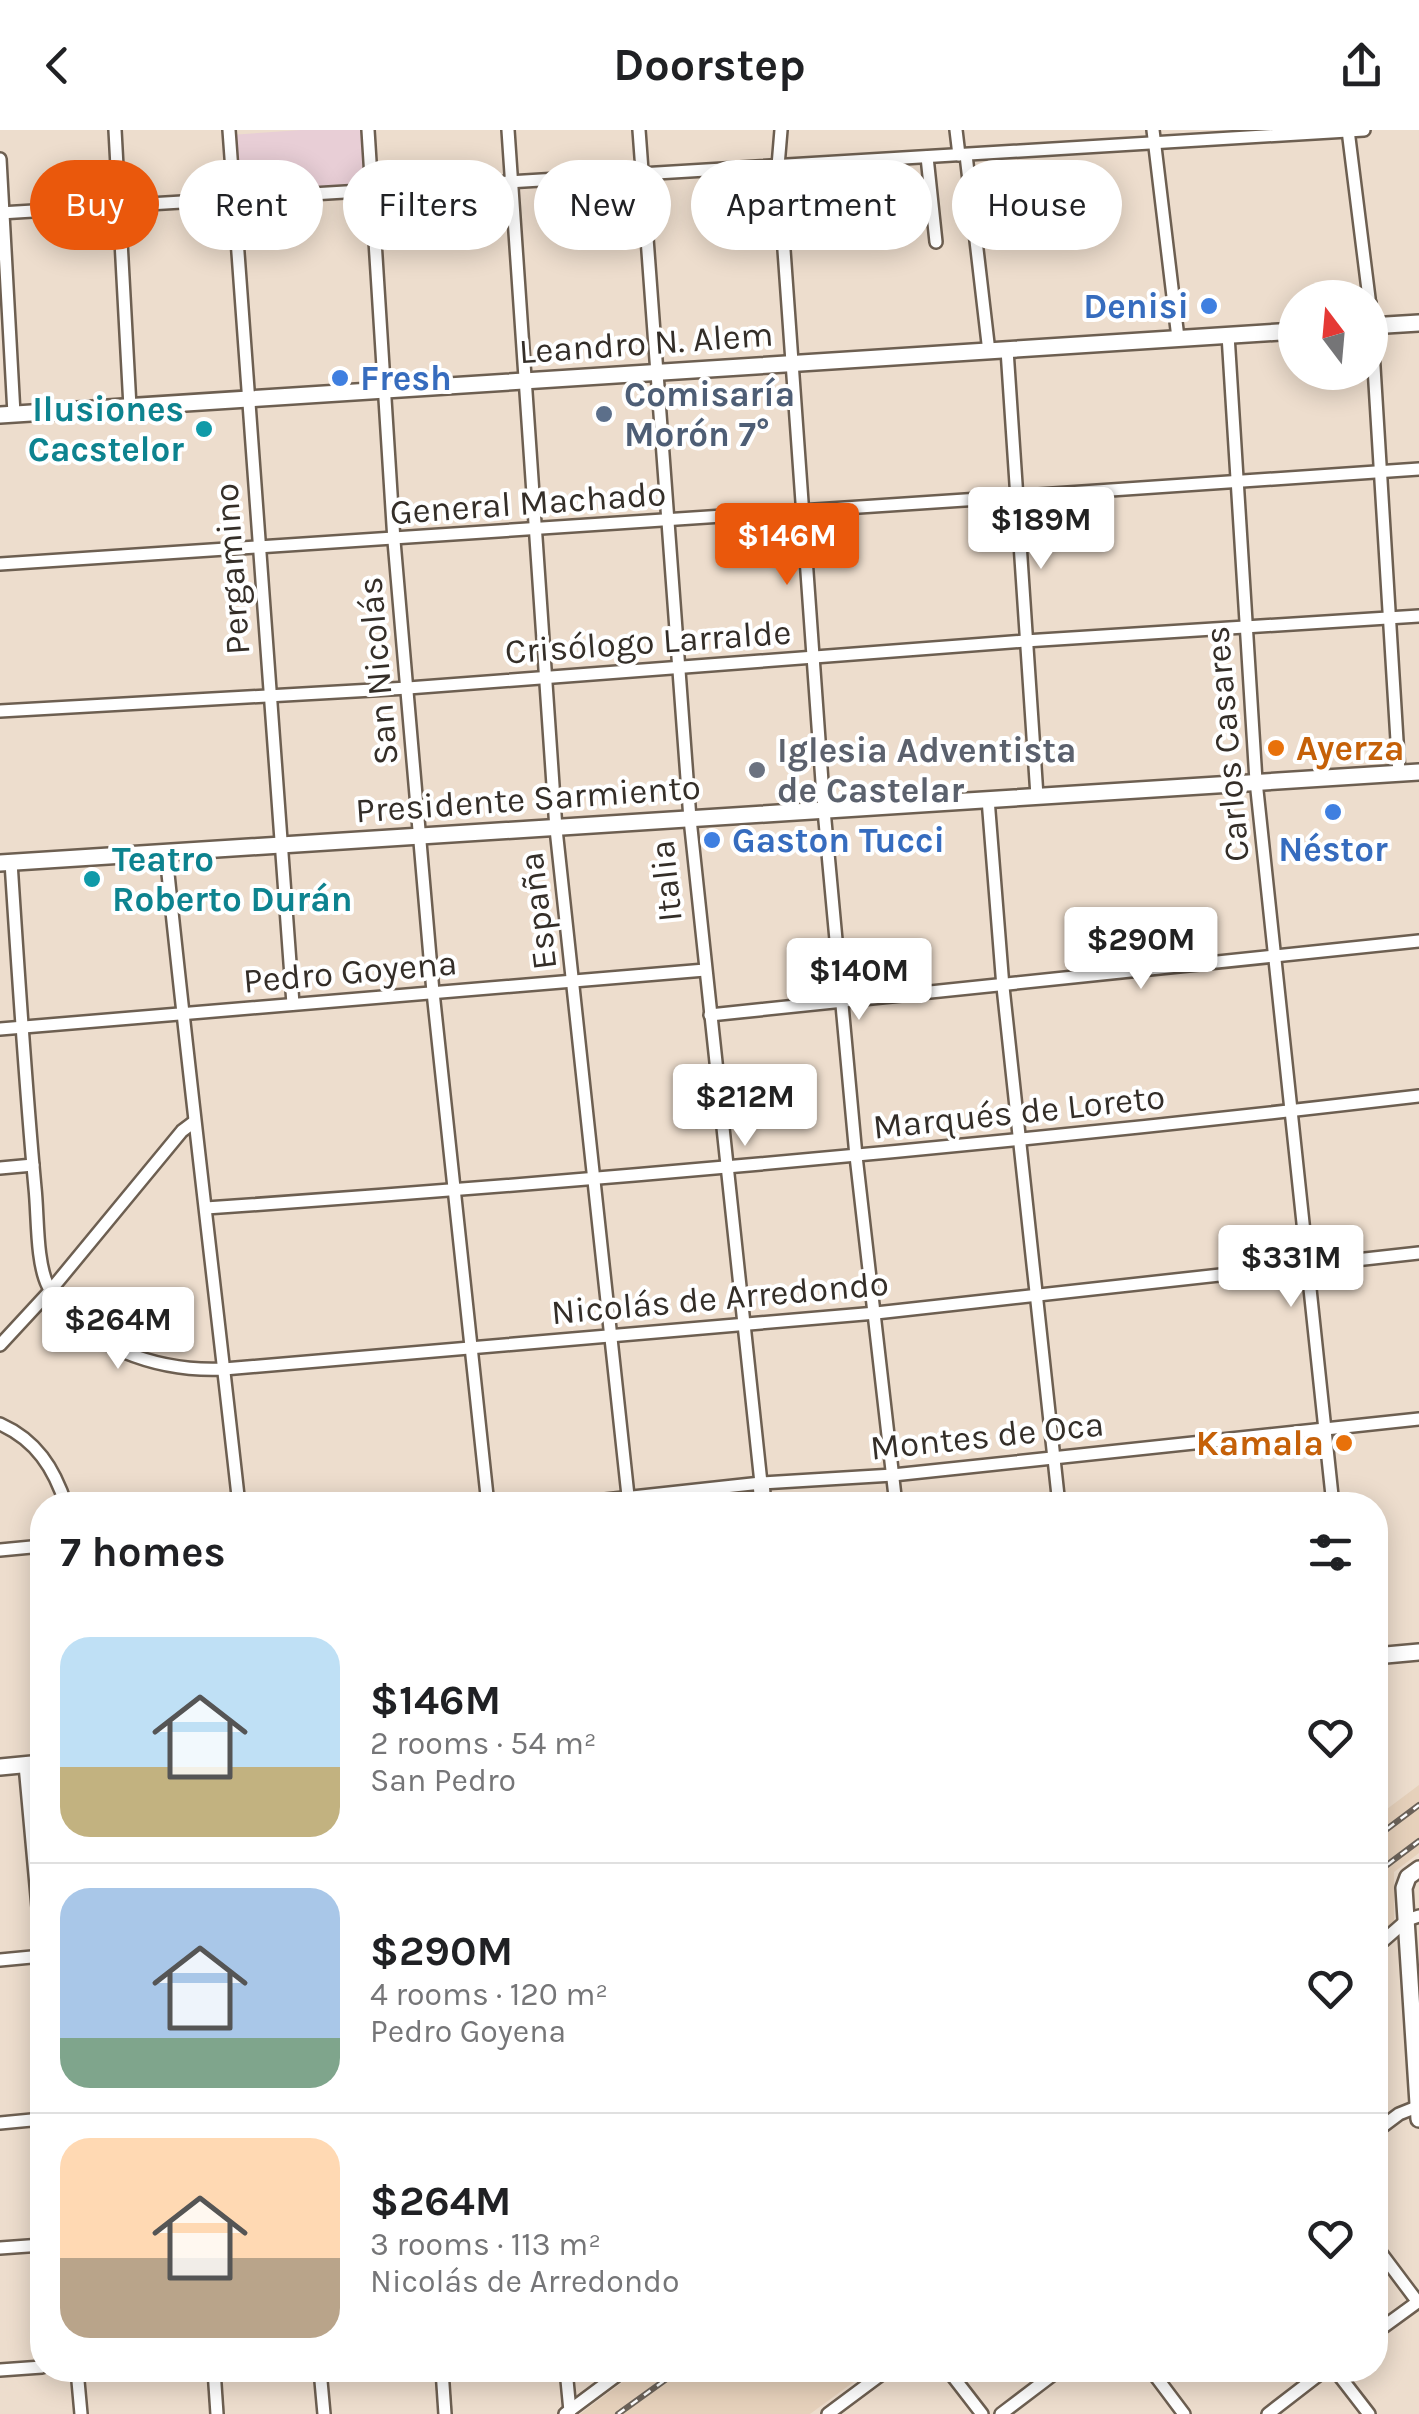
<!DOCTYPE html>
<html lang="en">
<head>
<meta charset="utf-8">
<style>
  :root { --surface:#fff; --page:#f2f2f2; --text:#202124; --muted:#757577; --line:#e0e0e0; --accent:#ea580c }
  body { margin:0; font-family:Karla,sans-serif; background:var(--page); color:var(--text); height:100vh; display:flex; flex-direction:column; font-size:38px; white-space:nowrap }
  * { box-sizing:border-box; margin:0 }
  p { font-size:32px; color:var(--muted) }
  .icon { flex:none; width:55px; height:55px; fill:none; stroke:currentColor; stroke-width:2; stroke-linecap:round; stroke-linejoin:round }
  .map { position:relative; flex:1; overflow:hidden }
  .details { position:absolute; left:30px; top:1362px; width:1358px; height:890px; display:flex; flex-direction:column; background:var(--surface); border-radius:40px; box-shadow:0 5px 25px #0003 }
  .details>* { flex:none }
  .banner { position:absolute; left:30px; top:30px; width:1360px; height:90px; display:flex; gap:20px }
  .needle { width:65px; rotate:344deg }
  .tools { position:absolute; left:1278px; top:150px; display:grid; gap:20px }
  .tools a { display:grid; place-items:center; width:110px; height:110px; border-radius:50%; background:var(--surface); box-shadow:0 5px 25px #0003; font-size:50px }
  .price { position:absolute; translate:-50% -85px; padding:0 22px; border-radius:10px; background:#fff; color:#222; font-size:32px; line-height:65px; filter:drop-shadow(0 2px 5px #0008) }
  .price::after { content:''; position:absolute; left:50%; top:60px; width:30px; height:22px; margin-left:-15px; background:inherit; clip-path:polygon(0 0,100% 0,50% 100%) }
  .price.active { background:var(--accent); color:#fff }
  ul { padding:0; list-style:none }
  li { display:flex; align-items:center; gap:30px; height:250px; padding:0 30px }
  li+li { border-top:2px solid var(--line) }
  li span { display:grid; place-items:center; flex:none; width:280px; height:200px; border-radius:30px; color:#555 }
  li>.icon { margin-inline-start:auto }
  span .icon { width:120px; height:120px; fill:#fffc; stroke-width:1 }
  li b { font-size:42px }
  h2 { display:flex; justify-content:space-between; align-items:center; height:120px; padding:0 30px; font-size:42px }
  .chip { padding:0 35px; border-radius:45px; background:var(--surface); box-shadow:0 5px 25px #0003; font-size:35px; line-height:90px }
  .chip.active { background:var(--accent); color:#fff }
  header { display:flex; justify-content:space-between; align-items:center; height:130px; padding:0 30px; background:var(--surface); font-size:45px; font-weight:700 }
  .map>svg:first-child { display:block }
</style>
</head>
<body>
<header><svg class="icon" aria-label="back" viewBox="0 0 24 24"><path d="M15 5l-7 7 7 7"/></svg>Doorstep<svg class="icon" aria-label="share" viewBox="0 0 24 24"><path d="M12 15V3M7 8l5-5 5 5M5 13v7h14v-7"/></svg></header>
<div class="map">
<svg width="1419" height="2284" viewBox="0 0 1419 2284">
  <rect width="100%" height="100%" fill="#edddcd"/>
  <!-- built -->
  <g fill="#e6d1bb">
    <path d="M1419,1655V1723L1394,1742V1794L1375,1808V1688Z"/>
    <path d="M639,2240H870L810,2284H580Z"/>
  </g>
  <!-- education -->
  <path fill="#e8ced6" d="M301,0H368L372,59L234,68L229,5Z"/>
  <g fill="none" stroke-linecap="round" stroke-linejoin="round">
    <!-- street casing -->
    <g stroke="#6d5f51" stroke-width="16">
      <g id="street">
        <path d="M115,0L130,277"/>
        <path d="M229,0L293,874"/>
        <path d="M368,0L394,411L433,862L488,1375"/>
        <path d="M508,0L556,699L629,1375"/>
        <path d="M639,0L690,689L761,1353"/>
        <path d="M781,0L778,36L824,680L856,1026L896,1375"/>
        <path d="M956,0L959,25"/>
        <path d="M1153,0L1178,208"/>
        <path d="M1348,0L1369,168"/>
        <path d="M966,25L989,222"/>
        <path d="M927,27L936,112"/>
        <path d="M0,29L14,284"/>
        <path d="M0,83L1364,0"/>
        <path d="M1370,172L1399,643"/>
        <path d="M1228,205L1256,651L1333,1375"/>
        <path d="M1007,220L1037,666"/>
        <path d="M0,434C473,405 946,371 1419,339"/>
        <path d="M0,581L408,558L1025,511L1419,486"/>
        <path d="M988,669L1003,857L1059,1375"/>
        <path d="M166,724C188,941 215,1158 239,1375"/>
        <path d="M11,732C18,841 25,950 35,1058C38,1085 36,1132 48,1156C79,1218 161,1242 224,1239L876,1183L1419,1123"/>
        <path d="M710,885L1419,811"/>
        <path d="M0,899L705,840"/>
        <path d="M0,1038L33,1035"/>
        <path d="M206,1078C611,1050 1016,1013 1419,966"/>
        <path d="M0,1215L50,1161L182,1001L194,992"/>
        <path d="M0,1294C36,1310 54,1338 66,1375"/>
        <path d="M559,1375L761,1353L893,1345L1419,1289"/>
        <path d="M0,1420L42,1416"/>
        <path d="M25,1635L42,1821"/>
        <path d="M1375,1818L1407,1790L1419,1786"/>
        <path d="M0,1830L42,1826"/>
        <path d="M0,1993L42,1989"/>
        <path d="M1375,2002L1399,1984L1419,1976"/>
        <path d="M1375,2115L1417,2171"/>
        <path d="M0,2118L42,2115"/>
        <path d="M1375,2203L1419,2171"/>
        <path d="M0,2240L42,2237"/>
        <path d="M77,2240L81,2284"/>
        <path d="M214,2240L217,2284"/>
        <path d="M320,2240L324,2284"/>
        <path d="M442,2240L445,2284"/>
        <path d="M566,2240L570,2281"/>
        <path d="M948,2240L982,2284"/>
        <path d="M1151,2240L1184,2284"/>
        <path d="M1335,2240L1369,2284"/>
        <path d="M565,2284L624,2240"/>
        <path d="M828,2284L887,2240"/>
        <path d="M1001,2284L1059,2240"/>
        <path d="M1268,2284L1325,2240"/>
      </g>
    </g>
    <!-- secondary casing -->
    <g stroke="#6d5f51" stroke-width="20">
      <g id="secondary">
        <path d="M1370,196L1419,193"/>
        <path d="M0,285L1295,201"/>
        <path d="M0,733L1419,642"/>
        <path d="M761,1353L763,1375"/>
        <path d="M1375,1526L1419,1522"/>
        <path d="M0,1637L42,1633"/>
        <path d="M1419,1739L1408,1747L1404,1758L1419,1989"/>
      </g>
    </g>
    <!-- street -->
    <use href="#street" stroke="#fff" stroke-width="11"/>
    <!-- secondary -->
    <use href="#secondary" stroke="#fff" stroke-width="15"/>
    <!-- rail casing -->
    <g stroke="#6b6259" stroke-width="6">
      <g id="rail">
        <path d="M1375,1708L1419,1675"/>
        <path d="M1375,1744L1419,1711"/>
        <path d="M618,2284L679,2240"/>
      </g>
    </g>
    <!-- rail -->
    <use href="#rail" stroke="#fff" stroke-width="2.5" stroke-dasharray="8" stroke-linecap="butt"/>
  </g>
  <!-- markers -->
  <g fill="#3f7fe0" stroke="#fff" stroke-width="4">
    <circle cx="1209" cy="176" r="10"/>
    <circle cx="340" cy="248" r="10"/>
    <circle cx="1333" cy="682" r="10"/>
    <circle cx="712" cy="710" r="10"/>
  </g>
  <circle fill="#5c6f8a" stroke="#fff" stroke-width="4" cx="604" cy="284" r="10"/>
  <g fill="#0f9aa8" stroke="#fff" stroke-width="4">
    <circle cx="204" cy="299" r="10"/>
    <circle cx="92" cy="749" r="10"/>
  </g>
  <g fill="#e8710a" stroke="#fff" stroke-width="4">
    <circle cx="1276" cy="618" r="10"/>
    <circle cx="1344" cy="1313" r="10"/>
  </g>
  <circle fill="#6b7280" stroke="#fff" stroke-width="4" cx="757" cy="640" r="10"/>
  <g text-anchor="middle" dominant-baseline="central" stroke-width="8" stroke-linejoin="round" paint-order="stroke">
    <!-- shop labels -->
    <g font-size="35" font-weight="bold" fill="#366cbe" stroke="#fff" text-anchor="start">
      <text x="1189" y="176" text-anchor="end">Denisi</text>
      <text x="360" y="248">Fresh</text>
      <text x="732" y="710">Gaston Tucci</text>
      <text x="1333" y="719" text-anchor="middle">Néstor</text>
    </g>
    <!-- street labels -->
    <g font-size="35" fill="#342e28" stroke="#fff">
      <text transform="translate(646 213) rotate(-4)">Leandro N. Alem</text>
      <text transform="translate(528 373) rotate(-4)">General Machado</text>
      <text transform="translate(232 439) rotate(-94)">Pergamino</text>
      <text transform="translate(648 512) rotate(-4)">Crisólogo Larralde</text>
      <text transform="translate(378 541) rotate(-95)">San Nicolás</text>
      <text transform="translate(1227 614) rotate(-95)">Carlos Casares</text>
      <text transform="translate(528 669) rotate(-4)">Presidente Sarmiento</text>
      <text transform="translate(666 751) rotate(-96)">Italia</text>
      <text transform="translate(538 781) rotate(-97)">España</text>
      <text transform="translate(350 842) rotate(-5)">Pedro Goyena</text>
      <text transform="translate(1019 982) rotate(-6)">Marqués de Loreto</text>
      <text transform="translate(720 1168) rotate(-5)">Nicolás de Arredondo</text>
      <text transform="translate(987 1306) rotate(-6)">Montes de Oca</text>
    </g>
    <!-- service labels -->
    <g font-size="35" font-weight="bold" fill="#4e5e75" stroke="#fff" text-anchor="start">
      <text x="624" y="264">Comisaría<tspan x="624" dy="40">Morón 7°</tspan></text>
    </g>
    <!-- culture labels -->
    <g font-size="35" font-weight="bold" fill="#0d838f" stroke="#fff" text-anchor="end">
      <text x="184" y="279">Ilusiones<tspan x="184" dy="40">Cacstelor</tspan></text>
      <text x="112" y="729" text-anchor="start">Teatro<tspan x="112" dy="40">Roberto Durán</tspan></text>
    </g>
    <!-- food labels -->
    <g font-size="35" font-weight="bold" fill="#c56008" stroke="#fff" text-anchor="start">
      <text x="1296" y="618">Ayerza</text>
      <text x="1324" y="1313" text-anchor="end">Kamala</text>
    </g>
    <!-- worship labels -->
    <g font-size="35" font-weight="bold" fill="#5b616d" stroke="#fff" text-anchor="start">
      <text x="777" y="620">Iglesia Adventista<tspan x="777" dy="40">de Castelar</tspan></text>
    </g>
  </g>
</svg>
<div class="tools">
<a><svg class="needle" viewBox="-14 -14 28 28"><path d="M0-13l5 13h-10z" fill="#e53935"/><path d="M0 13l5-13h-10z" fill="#757577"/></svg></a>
</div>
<b class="price" style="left:1041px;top:442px">$189M</b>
<b class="price active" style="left:787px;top:458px">$146M</b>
<b class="price" style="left:1141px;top:862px">$290M</b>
<b class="price" style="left:859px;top:893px">$140M</b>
<b class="price" style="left:745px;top:1019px">$212M</b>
<b class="price" style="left:1291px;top:1180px">$331M</b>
<b class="price" style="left:118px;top:1242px">$264M</b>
<div class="banner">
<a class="chip active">Buy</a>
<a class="chip">Rent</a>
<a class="chip">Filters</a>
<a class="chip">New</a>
<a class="chip">Apartment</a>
<a class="chip">House</a>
</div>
<section class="details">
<h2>7 homes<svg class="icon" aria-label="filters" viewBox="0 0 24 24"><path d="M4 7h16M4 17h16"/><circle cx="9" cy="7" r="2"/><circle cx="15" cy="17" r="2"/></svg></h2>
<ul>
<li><span style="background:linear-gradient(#bfe0f5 65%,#c2b280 0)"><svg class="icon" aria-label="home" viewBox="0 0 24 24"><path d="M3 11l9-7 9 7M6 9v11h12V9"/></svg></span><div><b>$146M</b><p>2 rooms · 54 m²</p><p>San Pedro</p></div><svg class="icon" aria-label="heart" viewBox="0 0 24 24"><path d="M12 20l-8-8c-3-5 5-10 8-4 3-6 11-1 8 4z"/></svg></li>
<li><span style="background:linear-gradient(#a9c7e8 75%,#7fa58c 0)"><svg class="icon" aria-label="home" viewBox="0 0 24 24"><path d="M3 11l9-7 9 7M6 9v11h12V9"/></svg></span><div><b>$290M</b><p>4 rooms · 120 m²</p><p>Pedro Goyena</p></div><svg class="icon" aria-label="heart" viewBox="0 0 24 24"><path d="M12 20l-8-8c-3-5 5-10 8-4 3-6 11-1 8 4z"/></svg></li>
<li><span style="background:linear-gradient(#ffd9b3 60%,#b9a48a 0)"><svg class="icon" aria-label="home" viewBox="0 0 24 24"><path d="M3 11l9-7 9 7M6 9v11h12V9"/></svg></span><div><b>$264M</b><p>3 rooms · 113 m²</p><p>Nicolás de Arredondo</p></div><svg class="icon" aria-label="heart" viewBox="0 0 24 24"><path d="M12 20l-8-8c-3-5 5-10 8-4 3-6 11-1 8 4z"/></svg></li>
</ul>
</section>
</div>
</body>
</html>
